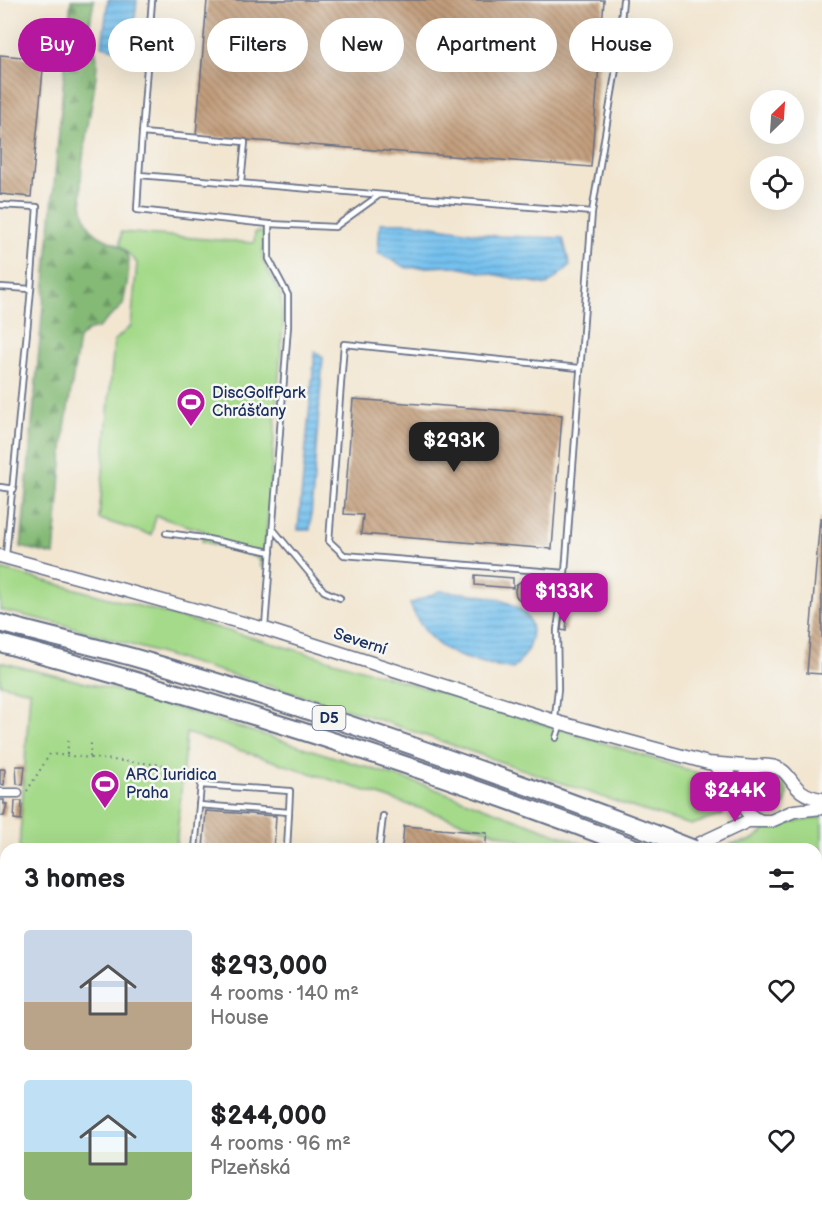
<!DOCTYPE html>
<html lang="en">
<head>
<meta charset="utf-8">
<style>
  :root { --surface:#fff; --page:#f2f2f2; --text:#202124; --muted:#757577; --accent:#b5179e }
  body { margin:0; font-family:"Balsamiq Sans",sans-serif; background:var(--page); color:var(--text); height:100vh; display:flex; flex-direction:column; font-size:22px; white-space:nowrap }
  * { box-sizing:border-box; margin:0 }
  p { font-size:20px; color:var(--muted) }
  .icon { flex:none; width:33px; height:33px; fill:none; stroke:currentColor; stroke-width:2; stroke-linecap:round; stroke-linejoin:round }
  .map { position:relative; flex:1; overflow:hidden }
  .details { position:absolute; left:0px; top:843px; width:822px; height:386px; display:flex; flex-direction:column; background:var(--surface); border-radius:18px 18px 0 0; box-shadow:0 6px 24px #0002 }
  .details>* { flex:none }
  .guide { position:absolute; left:18px; top:18px; width:786px; height:54px; display:flex; gap:12px }
  .needle { width:39px; rotate:25deg }
  .buttons { position:absolute; left:750px; top:90px; display:grid; gap:12px }
  .buttons a { display:grid; place-items:center; width:54px; height:54px; border-radius:50%; background:var(--surface); box-shadow:0 6px 24px #0002; font-size:30px }
  .price { position:absolute; translate:-50% -51px; padding:0 14px; border-radius:12px; background:var(--accent); color:#fff; font-size:20px; line-height:39px; filter:drop-shadow(0 2px 3px #0008) }
  .price::after { content:''; position:absolute; left:50%; top:36px; width:18px; height:14px; margin-left:-9px; background:inherit; clip-path:polygon(0 0,100% 0,50% 100%) }
  .price.current { background:#222; color:#fff }
  ul { padding:0; list-style:none }
  li { display:flex; align-items:center; gap:18px; height:150px; padding:0 24px }
  li span { display:grid; place-items:center; flex:none; width:168px; height:120px; border-radius:6px; color:#555 }
  li>.icon { margin-inline-start:auto }
  span .icon { width:72px; height:72px; fill:#fffc; stroke-width:1 }
  li b { font-size:26px }
  h2 { display:flex; justify-content:space-between; align-items:center; height:72px; padding:0 24px; font-size:26px }
  .tag { padding:0 21px; border-radius:27px; background:var(--surface); box-shadow:0 6px 24px #0002; font-size:21px; line-height:54px }
  .tag.current { background:var(--accent); color:#fff }
  .map>svg:first-child { display:block }
</style>
</head>
<body>
<div class="map">
<svg width="822" height="1228" viewBox="0 0 822 1228">
  <defs>
    <pattern id="forest-firs" width="22" height="20" patternUnits="userSpaceOnUse" patternTransform="scale(1.5)"><rect width="22" height="20" fill="#84ba76"/><path d="M5 1l3.5 6h-7zM16 11l3.5 6h-7z" fill="#6b9864"/></pattern>
    <pattern id="water-rules" width="6" height="5" patternUnits="userSpaceOnUse" patternTransform="scale(1.5)"><rect width="6" height="5" fill="#74c1ef"/><path d="M0 2.5h6" fill="none" stroke="#5e9dc5"/></pattern>
    <pattern id="building-back-hatch" width="6" height="6" patternUnits="userSpaceOnUse" patternTransform="scale(1.5)"><rect width="6" height="6" fill="#c39e7c"/><path d="M-1 5l2 2M0 0l6 6M5-1l2 2" fill="none" stroke="#9e8169"/></pattern>
  </defs>
  <rect width="100%" height="100%" fill="#f6f6f2"/>
  <filter id="ink" filterUnits="userSpaceOnUse"><feTurbulence type="fractalNoise" baseFrequency=".0167" numOctaves="2"/><feDisplacementMap in="SourceGraphic" scale="12" xChannelSelector="R" yChannelSelector="G"/><feConvolveMatrix kernelMatrix="1 2 1 2 8 2 1 2 1" color-interpolation-filters="sRGB"/></filter>
  <filter id="wash" filterUnits="userSpaceOnUse"><feTurbulence type="fractalNoise" baseFrequency=".008" numOctaves="4" result="noise"/><feDisplacementMap in="SourceGraphic" scale="24" xChannelSelector="R" yChannelSelector="G"/><feGaussianBlur stdDeviation="1.35" result="paint"/><feColorMatrix in="noise" values="0 0 0 0 0 0 0 0 0 0 0 0 0 0 0 0 0 1.4 0 .05"/><feComposite in="paint" operator="in"/></filter>
  <g filter="url(#wash)">
    <rect width="100%" height="100%" fill="#f2e6d1"/>
    <!-- grass -->
    <g fill="#a5da8a" stroke="#608474" stroke-width="1.5">
      <path d="M121,232L254,243L255,232H263V261L281,295L283,325L264,565L261,567L259,558L202,541L205,531L156,516L151,535L99,519L114,341L131,326L137,263L120,245Z"/>
      <path d="M0,569C245,633 488,704 728,783L723,815L691,825L634,808L357,712L61,624L0,610Z"/>
      <path d="M0,662L136,695L427,786L591,847L588,849H546L186,733L176,849H19L30,691L0,684Z"/>
      <circle cx="766" cy="794" r="21"/>
      <path d="M822,817V884L816,881V849H742L731,844L750,841L761,834L768,827Z"/>
    </g>
    <!-- forest -->
    <path fill="url(#forest-firs)" stroke="#50746a" stroke-width="1.5" d="M71,0H94C93,9 90,18 90,27C90,39 98,51 97,63C95,107 73,172 84,213C94,250 123,234 128,259C131,273 125,291 123,305L98,328L87,331L79,339L65,428L54,555L21,547Z"/>
    <!-- water -->
    <g fill="url(#water-rules)" stroke="#4878a6" stroke-width="1.5">
      <path d="M108,0H137L131,53L102,46Z"/>
      <path d="M380,223H414L496,236L563,238L570,266L547,285L451,266L407,268L378,253Z"/>
      <path d="M315,351L323,357L310,530H298Z"/>
      <path d="M440,591C468,593 540,596 531,638C528,652 524,658 513,669C463,659 431,656 410,604Z"/>
      <path d="M0,1078L6,1079V1129L0,1128Z"/>
    </g>
    <g id="blocks">
      <!-- building -->
      <g fill="url(#building-back-hatch)">
        <path d="M207,0H604L591,167L196,136Z"/>
        <path d="M0,55L44,59L31,197L0,194Z"/>
        <path d="M353,399L562,415L552,549L361,534L363,515L344,514Z"/>
        <path d="M820,518H822V674L807,673Z"/>
        <path d="M475,575L513,578V588L475,585Z"/>
        <circle cx="526" cy="591" r="11"/>
        <path d="M562,618L567,619L566,631L561,630Z"/>
        <path d="M16,766H25L23,785L17,784Z"/>
        <path d="M0,769H5L4,785L0,784Z"/>
        <path d="M0,800H4V804H7L4,816H0Z"/>
        <path d="M15,801H22L21,820L14,819Z"/>
        <path d="M206,811L276,816L274,849H203Z"/>
        <path d="M404,826L487,833L485,849H402Z"/>
        <rect x="0" y="969" width="6" height="10"/>
        <path d="M172,1222H204L235,1228H172Z"/>
        <path d="M286,1222H304L303,1228H285Z"/>
      </g>
    </g>
  </g>
  <g filter="url(#ink)">
    <use href="#blocks" fill-opacity="0" stroke="#666f86" stroke-width="1.5"/>
    <g fill="none" stroke-linecap="round" stroke-linejoin="round">
      <!-- lane casing -->
      <g stroke="#666f86" stroke-width="8">
        <g id="lane">
          <path d="M152,0L139,175L592,212"/>
          <path d="M142,133L245,142L241,182"/>
          <path d="M139,175L137,210L269,224L335,227L378,196"/>
          <path d="M0,205L37,207L31,289"/>
          <path d="M0,287L31,289L6,555"/>
          <path d="M0,487L14,489"/>
          <path d="M273,529L324,591L340,598"/>
          <path d="M166,533L203,538L271,552"/>
          <path d="M565,573L344,555L329,541L344,344L579,368"/>
          <path d="M265,627L288,326V295L269,259V224"/>
          <path d="M555,718L558,689L557,630L565,573L592,212L617,63L623,0"/>
          <path d="M556,738L561,723"/>
          <path d="M199,805L289,812L287,849"/>
          <path d="M195,849L201,785L290,791L289,812"/>
          <path d="M379,849L383,816"/>
          <path d="M257,1222L280,1226"/>
          <path d="M65,1228L86,1222"/>
          <path d="M471,1228L472,1222"/>
        </g>
      </g>
      <!-- street casing -->
      <g stroke="#666f86" stroke-width="11">
        <g id="street">
          <path d="M0,793H18"/>
          <path d="M0,1193L6,1180"/>
        </g>
      </g>
      <!-- secondary casing -->
      <g stroke="#666f86" stroke-width="15">
        <g id="secondary">
          <path d="M0,556L265,629L561,723L708,763L756,767"/>
          <path d="M715,766L730,776L739,795"/>
          <path d="M759,820C729,809 735,761 770,766C796,769 786,794 822,799"/>
          <path d="M688,849L748,821H771L794,811L822,808"/>
          <path d="M0,1038L6,1036"/>
        </g>
      </g>
      <!-- highway casing -->
      <g stroke="#666f86" stroke-width="20">
        <g id="highway">
          <path d="M0,623C44,635 88,645 132,657C305,706 475,766 643,829"/>
          <path d="M0,643C216,701 429,768 638,849"/>
          <path d="M816,899L822,901"/>
          <path d="M816,920L822,922"/>
        </g>
      </g>
      <!-- path -->
      <g stroke="#666f86" stroke-width="2" stroke-dasharray="1.5 4.5" stroke-linecap="butt">
        <path d="M67,754L69,737"/>
        <path d="M90,757L91,743"/>
        <path d="M27,791L50,754L164,765"/>
      </g>
      <!-- lane -->
      <use href="#lane" stroke="#fff" stroke-width="4.5"/>
      <!-- street -->
      <use href="#street" stroke="#fff" stroke-width="8"/>
      <!-- secondary -->
      <use href="#secondary" stroke="#fff" stroke-width="12"/>
      <!-- highway -->
      <use href="#highway" stroke="#fff" stroke-width="16"/>
      <!-- highway-bridge casing -->
      <g stroke="#666f86" stroke-width="20" stroke-linecap="butt">
        <path id="highway-bridge" d="M643,829L694,849"/>
      </g>
      <!-- highway-bridge -->
      <use href="#highway-bridge" stroke="#fff" stroke-width="16"/>
    </g>
  </g>
  <!-- icons -->
  <defs>
    <g id="stadium-pin" transform="scale(1.5)"><path d="M0 17L-7.5 6A9.5 9.5 0 1 1 7.5 6Z" fill="#b5179e" stroke="#f6f6f2"/><path d="M0-5a6.5 5 0 1 0 0 10a6.5 5 0 1 0 0-10ZM-3.5-1.8h7v3.6h-7Z" fill="#fff"/></g>
  </defs>
  <g fill-rule="evenodd">
    <use href="#stadium-pin" x="191" y="402"/>
    <use href="#stadium-pin" x="105" y="784"/>
  </g>
  <g text-anchor="middle" dominant-baseline="central" stroke-width="5" stroke-linejoin="round" paint-order="stroke">
    <!-- shield labels -->
    <rect fill="#f6f6f2" stroke="#5d6b8a" stroke-width="1.5" x="312.5" y="706" width="33" height="24" rx="4.5"/>
    <g font-size="15" font-weight="bold" fill="#1b2f5e">
      <text x="329" y="718">D5</text>
    </g>
    <!-- poi labels -->
    <g font-size="16" fill="#1b2f5e" stroke="#f6f6f2" text-anchor="start">
      <text x="212" y="393">DiscGolfPark<tspan x="212" dy="18">Chrášťany</tspan></text>
      <text x="126" y="775">ARC Iuridica<tspan x="126" dy="18">Praha</tspan></text>
    </g>
    <!-- street labels -->
    <g font-size="16" fill="#1b2f5e" stroke="#f6f6f2">
      <text transform="translate(360 642) rotate(18)">Severní</text>
    </g>
  </g>
</svg>
<div class="buttons">
<a><svg class="needle" viewBox="-14 -14 28 28"><path d="M0-13l5 13h-10z" fill="#e53935"/><path d="M0 13l5-13h-10z" fill="#757577"/></svg></a>
<a><svg class="icon" aria-label="locate" viewBox="0 0 24 24"><circle cx="12" cy="12" r="6"/><path d="M12 2v4M12 18v4M2 12h4M18 12h4"/></svg></a>
</div>
<b class="price current" style="left:454px;top:473px">$293K</b>
<b class="price" style="left:564px;top:624px">$133K</b>
<b class="price" style="left:735px;top:823px">$244K</b>
<div class="guide">
<a class="tag current">Buy</a>
<a class="tag">Rent</a>
<a class="tag">Filters</a>
<a class="tag">New</a>
<a class="tag">Apartment</a>
<a class="tag">House</a>
</div>
<section class="details">
<h2>3 homes<svg class="icon" aria-label="filters" viewBox="0 0 24 24"><path d="M4 7h16M4 17h16"/><circle cx="9" cy="7" r="2"/><circle cx="15" cy="17" r="2"/></svg></h2>
<ul>
<li><span style="background:linear-gradient(#c9d6e8 60%,#b9a48a 0)"><svg class="icon" aria-label="home" viewBox="0 0 24 24"><path d="M3 11l9-7 9 7M6 9v11h12V9"/></svg></span><div><b>$293,000</b><p>4 rooms · 140 m²</p><p>House</p></div><svg class="icon" aria-label="heart" viewBox="0 0 24 24"><path d="M12 20l-8-8c-3-5 5-10 8-4 3-6 11-1 8 4z"/></svg></li>
<li><span style="background:linear-gradient(#bfe0f5 60%,#8fb573 0)"><svg class="icon" aria-label="home" viewBox="0 0 24 24"><path d="M3 11l9-7 9 7M6 9v11h12V9"/></svg></span><div><b>$244,000</b><p>4 rooms · 96 m²</p><p>Plzeňská</p></div><svg class="icon" aria-label="heart" viewBox="0 0 24 24"><path d="M12 20l-8-8c-3-5 5-10 8-4 3-6 11-1 8 4z"/></svg></li>
</ul>
</section>
</div>
</body>
</html>
